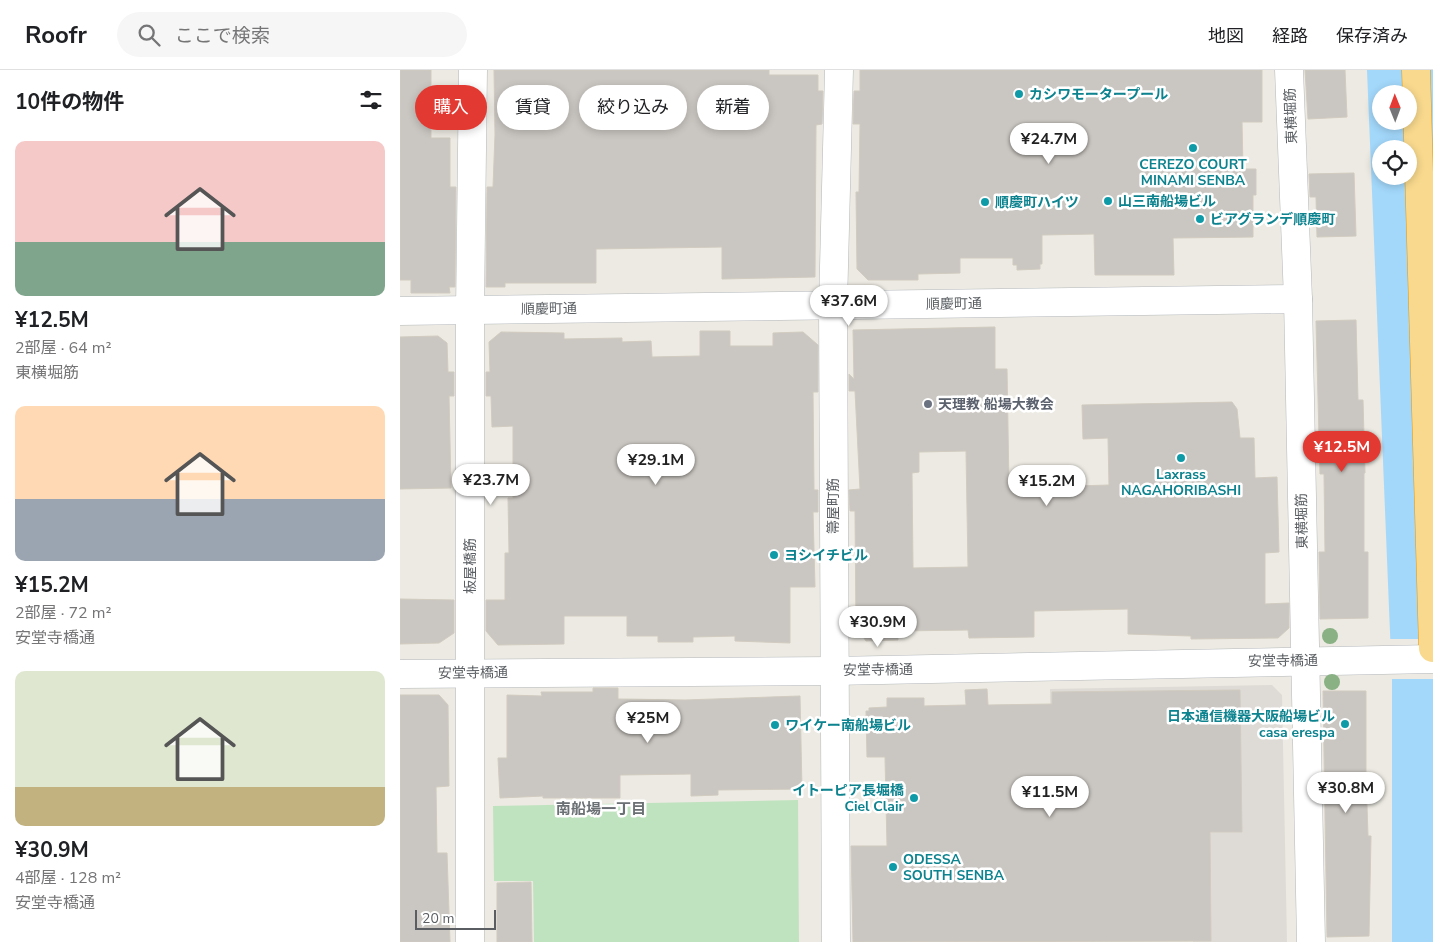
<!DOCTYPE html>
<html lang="ja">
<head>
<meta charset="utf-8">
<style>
  :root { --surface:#fff; --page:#f6f6f6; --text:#202124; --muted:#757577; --line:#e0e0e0; --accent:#e23932 }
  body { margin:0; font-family:"Nunito Sans","Noto Sans JP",sans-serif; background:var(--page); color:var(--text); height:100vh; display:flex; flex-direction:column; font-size:19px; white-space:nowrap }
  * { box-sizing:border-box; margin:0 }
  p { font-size:16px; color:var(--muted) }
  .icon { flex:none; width:28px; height:28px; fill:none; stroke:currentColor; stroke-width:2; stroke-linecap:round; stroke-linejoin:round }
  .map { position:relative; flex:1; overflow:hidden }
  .panel { display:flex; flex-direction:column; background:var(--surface); width:400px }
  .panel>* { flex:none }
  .banner { position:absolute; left:15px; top:15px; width:475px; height:45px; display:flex; gap:10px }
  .needle { width:32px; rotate:359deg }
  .fabs { position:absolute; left:972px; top:15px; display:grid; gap:10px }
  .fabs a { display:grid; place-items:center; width:45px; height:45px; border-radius:50%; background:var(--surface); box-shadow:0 2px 8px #0003; font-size:25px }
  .scale { position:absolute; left:15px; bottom:12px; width:81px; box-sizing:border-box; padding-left:5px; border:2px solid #5a5e62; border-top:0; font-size:14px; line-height:18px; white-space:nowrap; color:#5a5e62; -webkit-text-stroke:4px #fff; paint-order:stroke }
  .price { position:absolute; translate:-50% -42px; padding:0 11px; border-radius:18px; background:#fff; color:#222; font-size:16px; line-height:32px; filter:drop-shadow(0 1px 2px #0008) }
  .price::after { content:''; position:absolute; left:50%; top:30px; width:15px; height:11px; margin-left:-8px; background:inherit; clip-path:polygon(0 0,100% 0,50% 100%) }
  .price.active { background:var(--accent); color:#fff }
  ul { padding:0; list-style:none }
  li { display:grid; align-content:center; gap:10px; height:265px; padding:0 15px }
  li span { display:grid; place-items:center; height:155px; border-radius:10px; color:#555 }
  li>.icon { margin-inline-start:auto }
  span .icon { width:90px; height:90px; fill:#fffc; stroke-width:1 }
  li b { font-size:21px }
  h2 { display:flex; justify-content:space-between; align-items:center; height:60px; padding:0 15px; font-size:21px }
  .pill { padding:0 18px; border-radius:22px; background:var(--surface); box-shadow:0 2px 8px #0003; font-size:18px; line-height:45px }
  .pill.active { background:var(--accent); color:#fff }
  header { display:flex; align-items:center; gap:30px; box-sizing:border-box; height:70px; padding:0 25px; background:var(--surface); border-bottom:1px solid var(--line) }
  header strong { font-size:24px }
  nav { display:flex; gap:28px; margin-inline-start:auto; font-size:18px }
  .search { width:350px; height:45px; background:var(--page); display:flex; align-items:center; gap:12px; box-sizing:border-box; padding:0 18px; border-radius:28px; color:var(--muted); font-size:19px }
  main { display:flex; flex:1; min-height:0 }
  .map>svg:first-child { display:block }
</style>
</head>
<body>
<header>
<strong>Roofr</strong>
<div class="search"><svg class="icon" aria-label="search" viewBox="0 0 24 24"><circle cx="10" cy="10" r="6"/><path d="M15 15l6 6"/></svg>ここで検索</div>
<nav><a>地図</a><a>経路</a><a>保存済み</a></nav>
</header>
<main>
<section class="panel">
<h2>10件の物件<svg class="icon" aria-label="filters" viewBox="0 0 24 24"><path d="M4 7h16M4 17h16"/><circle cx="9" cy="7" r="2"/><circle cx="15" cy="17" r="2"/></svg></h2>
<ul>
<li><span style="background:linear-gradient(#f6c9c9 65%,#7fa58c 0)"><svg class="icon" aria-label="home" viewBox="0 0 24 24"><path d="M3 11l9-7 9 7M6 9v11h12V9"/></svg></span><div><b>¥12.5M</b><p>2部屋 · 64 m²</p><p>東横堀筋</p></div></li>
<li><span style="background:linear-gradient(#ffd9b3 60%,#9aa5b1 0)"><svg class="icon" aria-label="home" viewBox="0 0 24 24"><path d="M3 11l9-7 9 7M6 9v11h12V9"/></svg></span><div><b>¥15.2M</b><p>2部屋 · 72 m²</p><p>安堂寺橋通</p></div></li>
<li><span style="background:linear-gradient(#dfe7d0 75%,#c2b280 0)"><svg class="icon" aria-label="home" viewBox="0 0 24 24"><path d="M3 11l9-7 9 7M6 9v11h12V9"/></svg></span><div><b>¥30.9M</b><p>4部屋 · 128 m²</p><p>安堂寺橋通</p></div></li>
</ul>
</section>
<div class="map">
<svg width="1033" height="872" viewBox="0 0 1033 872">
  <rect width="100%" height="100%" fill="#eceae2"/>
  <!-- industrial -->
  <path fill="#dedbd6" d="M872,615L882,625L887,872H793V852L651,768L650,619Z"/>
  <!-- green -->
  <path fill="#c0e3bf" d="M398,730L399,872H134L133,811H94L93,736Z"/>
  <!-- water -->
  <path fill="#a3d8fb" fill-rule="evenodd" d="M967,0H1033V872H992V611ZM981,24H1009V51H981ZM981,79H1009V106H981Z"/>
  <!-- pier -->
  <path fill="#eceae2" d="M988,569H1033V609H989Z"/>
  <!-- building -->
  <g fill="#cac6c1" stroke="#d1cbc0" fill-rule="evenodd">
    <path d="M0,0H31V68H50V117H56L55,217H49L50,223H11V210H0Z"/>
    <path d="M94,0H369V5H418V21H423L422,54L416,55L415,207L322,209V177L196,179V213H105V217H86L87,117H93L95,65Z"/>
    <path d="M460,0H862V52H842L843,99H856V125H853V167L773,168L774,205H695L694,164L642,165V194H640V199L617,200V195H613V188H560V203L518,204V210H468L457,199L456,122H459L460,54H453L454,21H460Z"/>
    <path d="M905,0H945L947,47L908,49Z"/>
    <path d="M954,103L956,166L917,167L916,127H910L909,104Z"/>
    <path d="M956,250L958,330H963L965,403H964V482H968V548L920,549L919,482H925L924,404H920L916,251Z"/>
    <path d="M595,257V299H607L609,418L709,415L708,368L683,369L682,335L832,332L837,339L840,368H854L855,408L877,407L879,482L865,483V534L889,533V558L878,568L791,569V566L728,564V539L634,541V567L569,568L568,560L498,561V570L466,571L456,557L455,441H450L449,420L460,419L455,321H449V304L454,309L453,260ZM566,381L568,497L513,498L512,403L519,402V382Z"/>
    <path d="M300,261H330V276H373V263L403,262L418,275V322H413L414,420H418V442H413L415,517H390V573L335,571V566L293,567V572H258V566H227V546H164V574L98,575L86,561V530H105V483H109L108,428H113V356L92,357L91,326H86V302H90L89,272L101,262L164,263V269L222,268V272L251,271L252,287L300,286Z"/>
    <path d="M38,266L47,273L48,302H54V326H49L51,418L0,419V267Z"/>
    <path d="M0,529L54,530V563L39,573L0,574Z"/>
    <path d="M193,618H218V629L285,630L400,626L402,719L318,720V725L291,726V704L220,705V728H143V726L100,728L98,688H107V625L142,626L141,622H193Z"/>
    <path d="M587,619L588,635L652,634V622L840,620L842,762H810L811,871L453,872L451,776H487L485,687H467L466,641H469V638L487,637V628H524V636L566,635L565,620Z"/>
    <path d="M923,621H966V706L968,766H971L969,866L927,867Z"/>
    <path d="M0,625H39L48,635L49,716L36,717L37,783H47L50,872H0Z"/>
    <path d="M131,812L132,872H97V813Z"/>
  </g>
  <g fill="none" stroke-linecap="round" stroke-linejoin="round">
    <!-- street casing -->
    <g stroke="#b4b8bc" stroke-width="29">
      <g id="street">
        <path d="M889,0L898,229L911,872"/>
        <path d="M0,241L898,229"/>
        <path d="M0,604L433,601L1033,589"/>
        <path d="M70,872V240L73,0"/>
        <path d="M436,872L433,236L439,0"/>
      </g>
    </g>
    <!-- highway casing -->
    <g stroke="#e59709" stroke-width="29">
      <path id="highway" d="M1016,0L1033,578"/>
    </g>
    <!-- street -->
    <use href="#street" stroke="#fff" stroke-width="28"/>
    <!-- highway -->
    <use href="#highway" stroke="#f8d98d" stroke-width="28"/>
  </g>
  <!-- trees -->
  <g fill="#89b184">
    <circle cx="930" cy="566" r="8"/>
    <circle cx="932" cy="612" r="8"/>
  </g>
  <!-- markers -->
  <g fill="#0f9aa8" stroke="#fff" stroke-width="2">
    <circle cx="619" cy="24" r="5"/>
    <circle cx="793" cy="78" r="5"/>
    <circle cx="708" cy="131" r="5"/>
    <circle cx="585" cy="132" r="5"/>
    <circle cx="800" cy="149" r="5"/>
    <circle cx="781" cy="388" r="5"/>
    <circle cx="374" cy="485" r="5"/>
    <circle cx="945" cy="654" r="5"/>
    <circle cx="375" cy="655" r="5"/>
    <circle cx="514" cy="728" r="5"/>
    <circle cx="493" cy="797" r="5"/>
  </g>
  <circle fill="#6b7280" stroke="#fff" stroke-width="2" cx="528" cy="334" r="5"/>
  <g text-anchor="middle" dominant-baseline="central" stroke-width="5" stroke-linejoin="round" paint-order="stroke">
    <!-- culture labels -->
    <g font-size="14" font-weight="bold" fill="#0d838f" stroke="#fff" text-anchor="start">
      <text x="629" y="24">カシワモータープール</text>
      <text x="793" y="94" text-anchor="middle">CEREZO COURT<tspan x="793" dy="16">MINAMI SENBA</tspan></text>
      <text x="718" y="131">山三南船場ビル</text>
      <text x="595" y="132">順慶町ハイツ</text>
      <text x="810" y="149">ビアグランデ順慶町</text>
      <text x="781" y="404" text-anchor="middle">Laxrass<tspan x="781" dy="16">NAGAHORIBASHI</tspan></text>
      <text x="384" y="485">ヨシイチビル</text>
      <text x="935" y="646" text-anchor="end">日本通信機器大阪船場ビル<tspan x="935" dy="16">casa erespa</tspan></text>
      <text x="385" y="655">ワイケー南船場ビル</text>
      <text x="504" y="720" text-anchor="end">イトーピア長堀橋<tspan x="504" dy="16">Ciel Clair</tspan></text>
      <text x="503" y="789">ODESSA<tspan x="503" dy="16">SOUTH SENBA</tspan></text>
    </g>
    <!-- street labels -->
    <g font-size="14" fill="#5a5e62" stroke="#fff">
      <text transform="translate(891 46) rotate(-92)">東横堀筋</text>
      <text transform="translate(554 234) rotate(-1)">順慶町通</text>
      <text transform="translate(149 239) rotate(-1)">順慶町通</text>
      <text transform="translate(433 436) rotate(-90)">箒屋町筋</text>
      <text transform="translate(902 451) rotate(-91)">東横堀筋</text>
      <text transform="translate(70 496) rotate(-90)">板屋橋筋</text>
      <text transform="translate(883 591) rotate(-1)">安堂寺橋通</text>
      <text transform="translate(478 600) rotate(-1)">安堂寺橋通</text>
      <text transform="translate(73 603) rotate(-1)">安堂寺橋通</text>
    </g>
    <!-- worship labels -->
    <g font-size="14" font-weight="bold" fill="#5b616d" stroke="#fff" text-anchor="start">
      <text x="538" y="334">天理教 船場大教会</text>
    </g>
    <!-- neighbourhood labels -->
    <g font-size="15" font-weight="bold" fill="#6b7074" stroke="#fff">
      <text x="201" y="739">南船場一丁目</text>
    </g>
  </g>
</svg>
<div class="fabs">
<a><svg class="needle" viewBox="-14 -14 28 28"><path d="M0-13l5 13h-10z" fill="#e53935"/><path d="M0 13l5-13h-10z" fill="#757577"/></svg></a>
<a><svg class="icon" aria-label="locate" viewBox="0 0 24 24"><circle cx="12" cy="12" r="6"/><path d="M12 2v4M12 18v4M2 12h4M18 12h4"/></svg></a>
</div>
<div class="scale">20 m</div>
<b class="price" style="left:649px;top:95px">¥24.7M</b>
<b class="price" style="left:449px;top:257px">¥37.6M</b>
<b class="price active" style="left:942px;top:403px">¥12.5M</b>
<b class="price" style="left:256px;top:416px">¥29.1M</b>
<b class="price" style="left:91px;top:436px">¥23.7M</b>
<b class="price" style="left:647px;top:437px">¥15.2M</b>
<b class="price" style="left:478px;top:578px">¥30.9M</b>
<b class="price" style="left:248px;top:674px">¥25M</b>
<b class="price" style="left:946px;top:744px">¥30.8M</b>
<b class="price" style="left:650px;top:748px">¥11.5M</b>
<div class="banner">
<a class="pill active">購入</a>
<a class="pill">賃貸</a>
<a class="pill">絞り込み</a>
<a class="pill">新着</a>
</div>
</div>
</main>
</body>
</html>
